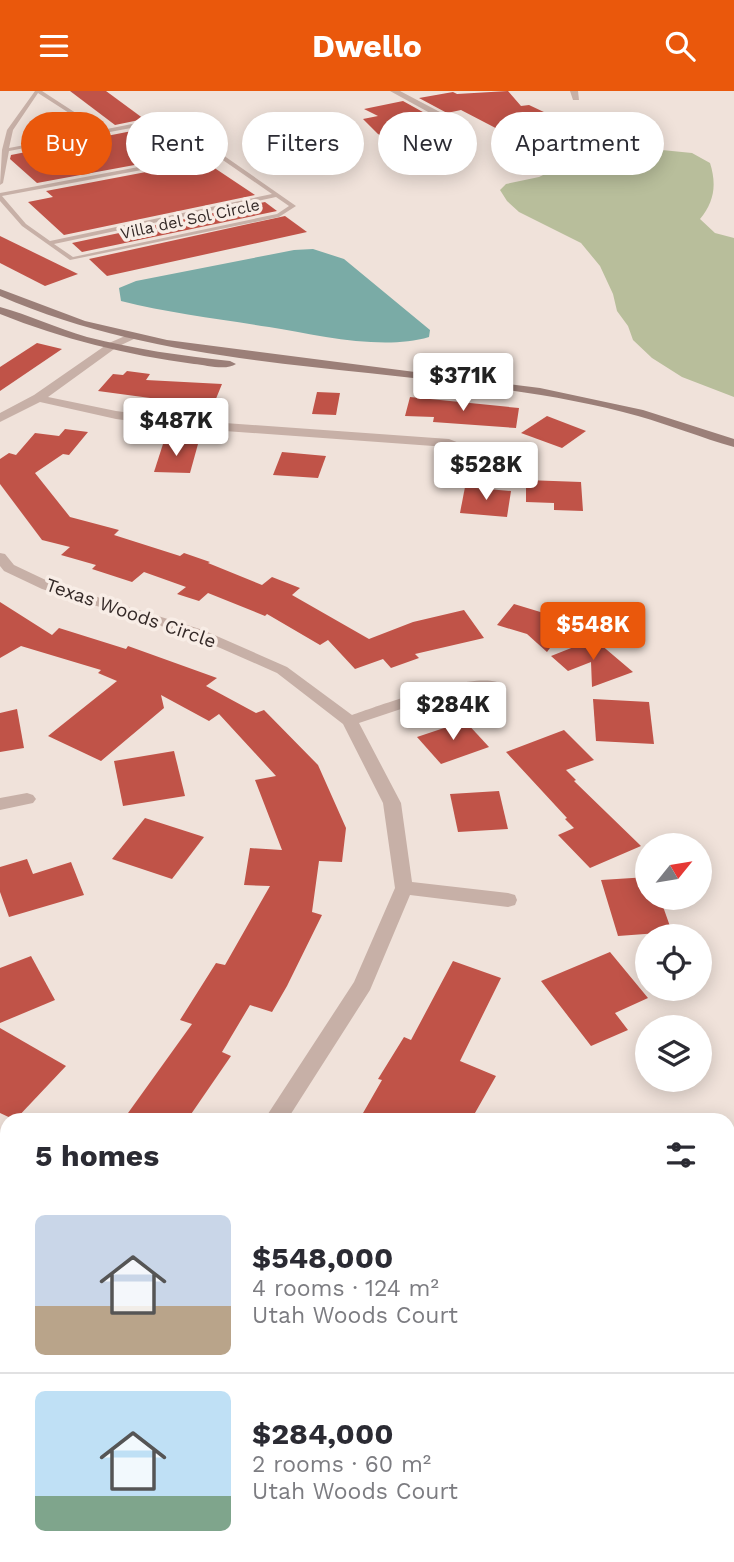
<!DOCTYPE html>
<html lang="en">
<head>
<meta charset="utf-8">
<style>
  :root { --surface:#fff; --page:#f7f7f7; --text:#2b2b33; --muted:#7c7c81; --line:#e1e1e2; --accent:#ea580c }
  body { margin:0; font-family:"Work Sans",sans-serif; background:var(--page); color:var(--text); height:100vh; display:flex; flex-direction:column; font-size:26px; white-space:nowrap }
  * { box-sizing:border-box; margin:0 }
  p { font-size:23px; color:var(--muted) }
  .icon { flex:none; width:38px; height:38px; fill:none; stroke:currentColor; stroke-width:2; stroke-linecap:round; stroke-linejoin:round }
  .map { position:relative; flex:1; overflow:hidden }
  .drawer { position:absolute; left:0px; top:1022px; width:735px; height:450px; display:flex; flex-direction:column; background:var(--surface); border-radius:21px 21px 0 0; box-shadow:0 4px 18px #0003 }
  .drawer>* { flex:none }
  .banner { position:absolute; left:21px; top:21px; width:693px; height:63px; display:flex; gap:14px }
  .needle { width:46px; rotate:60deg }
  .fabs { position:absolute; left:635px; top:742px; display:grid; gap:14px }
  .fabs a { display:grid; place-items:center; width:77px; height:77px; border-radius:50%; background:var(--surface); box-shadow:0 4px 18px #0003; font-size:35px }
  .price { position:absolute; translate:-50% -60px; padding:0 16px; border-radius:7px; background:#fff; color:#222; font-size:23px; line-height:46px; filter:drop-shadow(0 2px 4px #0008) }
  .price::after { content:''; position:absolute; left:50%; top:42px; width:21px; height:16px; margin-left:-10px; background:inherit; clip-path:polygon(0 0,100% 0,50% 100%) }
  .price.selected { background:var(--accent); color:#fff }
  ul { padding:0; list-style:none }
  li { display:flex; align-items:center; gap:21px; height:175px; padding:0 35px }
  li+li { border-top:2px solid var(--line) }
  li span { display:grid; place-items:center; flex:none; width:196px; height:140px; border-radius:10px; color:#555 }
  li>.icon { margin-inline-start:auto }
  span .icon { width:84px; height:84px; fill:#fffc; stroke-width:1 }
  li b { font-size:30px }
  h2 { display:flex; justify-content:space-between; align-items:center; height:84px; padding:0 35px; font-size:30px }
  .pill { padding:0 24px; border-radius:32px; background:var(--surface); box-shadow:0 4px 18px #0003; font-size:24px; line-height:63px }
  .pill.selected { background:var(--accent); color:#fff }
  header { display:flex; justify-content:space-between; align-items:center; height:91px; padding:0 35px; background:var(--accent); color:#fff; font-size:32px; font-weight:700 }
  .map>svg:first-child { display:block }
</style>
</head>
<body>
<header><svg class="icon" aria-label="menu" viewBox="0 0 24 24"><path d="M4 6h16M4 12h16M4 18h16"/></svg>Dwello<svg class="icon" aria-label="search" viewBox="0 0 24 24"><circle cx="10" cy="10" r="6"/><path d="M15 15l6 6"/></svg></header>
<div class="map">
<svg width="734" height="1471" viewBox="0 0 734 1471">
  <rect width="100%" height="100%" fill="#f0e2da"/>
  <!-- green -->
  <path fill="#b8be9b" d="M652,58L692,62L710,72C717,94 714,111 700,128L715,142L734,147V306L682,286L652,267L633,249L628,235L617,220L613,203L600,175L581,152L519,121L507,110L500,99L506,93L539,86L584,64L607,60Z"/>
  <!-- water -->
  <path fill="#7aaba6" d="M313,158L344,168L430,239L429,246C382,260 318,244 269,236C219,228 169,222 121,210L119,197L136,190L294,159Z"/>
  <!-- building -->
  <g fill="#c05348">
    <path d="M70,0H106L144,28L115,34Z"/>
    <path d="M508,0L521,15L529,14L563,30L528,54L461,19L447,22L419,7L453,1L457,3Z"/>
    <path d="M403,10L430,25L399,31L445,57L414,63L378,43L363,28L378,25L364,18Z"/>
    <path d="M147,37H157L194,63L37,92L10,68L11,64Z"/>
    <path d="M204,70L255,104L64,144L28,111L53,106L46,100Z"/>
    <path d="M265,111L277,120L82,161L72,152Z"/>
    <path d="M285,125L307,141L107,185L89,168Z"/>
    <path d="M0,145L78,183L45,195L0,172Z"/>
    <path d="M37,252L62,258L0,300V276Z"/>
    <path d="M127,280L150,283L146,289L222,293L213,315L164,312L165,309L98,300L113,283L123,284Z"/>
    <path d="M317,301L340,302L336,324L312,323Z"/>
    <path d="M410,306L519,317L516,337L433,331L434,326L405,325Z"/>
    <path d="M547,325L586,340L562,357L521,342Z"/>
    <path d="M65,338L88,341L69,364L63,363L35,382L70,426L119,439L114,444L180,465L184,462L210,471L208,472L262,494L272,486L300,497L292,504L369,548L413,531L464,519L484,547L415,563L419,567L391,577L383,568L355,578L328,549L320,554L267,523L265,525L208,502L199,510L177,503L186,496L144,481L132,491L92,478L96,474L61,464L70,456L42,449L0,393V368L9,362L16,364L35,342L59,345Z"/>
    <path d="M170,352L198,353L190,382L154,381L163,353Z"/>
    <path d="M282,361L326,365L318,387L273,384Z"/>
    <path d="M526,389L581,391L583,420L554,419V412L526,411Z"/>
    <path d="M465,396L511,400L507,426L460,422Z"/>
    <path d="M0,511L52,544L59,537L126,558L128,555L217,587L206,595L256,622L264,619L318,674L346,737L342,771L319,770L312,821L322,824L287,895L272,921L250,914L222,961L231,965L187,1029H123L192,933L180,929L216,872L225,874L270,795L244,794L250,757L282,759L255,689L276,685L219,623L209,630L161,604L164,617L101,670L48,645L117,590L98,582L101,579L21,555L0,567Z"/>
    <path d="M514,513L570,530L547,561L527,543L497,534Z"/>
    <path d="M589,543L600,553L633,581L592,596L591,571L568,580L551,565L589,550Z"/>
    <path d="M593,608L649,611L654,653L596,650Z"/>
    <path d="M17,618L24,657L0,661V622Z"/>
    <path d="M465,630L489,656L441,673L417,646Z"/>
    <path d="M564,639L594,669L566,679L576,689L574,690L641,755L590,777L558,744L574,737L565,728L567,727L506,661Z"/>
    <path d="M174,660L185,705L123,715L114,670Z"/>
    <path d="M499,700L508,738L458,741L450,703Z"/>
    <path d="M145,727L204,746L172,788L112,768Z"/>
    <path d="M27,768L33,783L71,771L84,804L9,826L0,801V776Z"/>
    <path d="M648,786V807H660L672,841L618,845L601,789Z"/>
    <path d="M610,861L648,907L615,922L628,939L591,955L541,890Z"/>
    <path d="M31,865L55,909L0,932V877Z"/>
    <path d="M453,870L501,887L460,970L496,985L471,1029H359L382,989L378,988L404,946L411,949Z"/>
    <path d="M0,937L66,975L15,1029L0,1022Z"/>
  </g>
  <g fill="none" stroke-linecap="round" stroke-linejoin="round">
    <!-- lane -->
    <path fill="#c7b0a7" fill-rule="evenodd" d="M35,0H42L102,39L147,30L171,33L220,62L296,115L279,126L70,169L22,135L0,110V102L213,62L168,35L147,34L9,60L3,92L0,94L2,59L7,39ZM38,2L97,40L9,57L13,39ZM217,65L272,103L50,150L26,133L2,105ZM276,106L289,115L277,123L73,166L54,153Z"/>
    <!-- street -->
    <g fill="#c7b0a7" fill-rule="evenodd">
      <path d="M390,0H400L457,30L461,41L454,43L450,33Z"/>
      <path d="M570,0H578L579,9H573Z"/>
      <path d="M132,242L138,245L136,247L117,256L48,306L116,320L183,329L449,348L497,367L491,371L447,356L183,337L116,328L40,311L0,331V322L34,304L109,252Z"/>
      <path d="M0,462L5,463L14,474L52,492L203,539L287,576L352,624C378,615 485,575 504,595L496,600L443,604L359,632L401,712L412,791L508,802L515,804L517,809L515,814L508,816L410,804L370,899L287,1029H264L354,891L395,797L383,712L343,633L277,582L193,545L42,498L4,480L0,475Z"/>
      <path d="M27,702L33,704L36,708L33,712L0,719V707Z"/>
      <path d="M7,1390V1419L0,1422V1393Z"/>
    </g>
    <!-- secondary -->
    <g fill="#9b7f78" fill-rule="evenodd">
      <path d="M0,198L85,230L167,249L540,297L643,319L734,348V356C702,347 670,334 638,325C589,311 538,303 487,296C323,273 154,272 0,205Z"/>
      <path d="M0,216C29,224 57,237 87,246C134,258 182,265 230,270L236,273C226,280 206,274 194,273C127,264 62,248 0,223Z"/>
    </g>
  </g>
  <g text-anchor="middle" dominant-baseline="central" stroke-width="7" stroke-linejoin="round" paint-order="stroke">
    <!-- far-street labels -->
    <g font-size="16" fill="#342927" stroke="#f8ede6">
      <text transform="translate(190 128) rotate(-12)">Villa del Sol Circle</text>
    </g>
    <!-- street labels -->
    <g font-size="19" fill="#342927" stroke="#f8ede6">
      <text transform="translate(131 522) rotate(19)">Texas Woods Circle</text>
    </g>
  </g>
</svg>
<div class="fabs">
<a><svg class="needle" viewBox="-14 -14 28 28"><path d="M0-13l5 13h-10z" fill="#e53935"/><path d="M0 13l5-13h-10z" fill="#7c7c81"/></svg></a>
<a><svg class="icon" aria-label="locate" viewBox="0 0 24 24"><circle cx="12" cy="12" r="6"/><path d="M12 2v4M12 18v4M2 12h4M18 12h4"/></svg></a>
<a><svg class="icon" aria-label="layers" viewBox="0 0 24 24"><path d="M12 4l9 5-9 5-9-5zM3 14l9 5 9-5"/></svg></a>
</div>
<b class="price" style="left:463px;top:322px">$371K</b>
<b class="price" style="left:176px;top:367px">$487K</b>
<b class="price" style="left:486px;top:411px">$528K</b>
<b class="price selected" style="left:593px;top:571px">$548K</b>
<b class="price" style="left:453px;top:651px">$284K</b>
<div class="banner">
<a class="pill selected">Buy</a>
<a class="pill">Rent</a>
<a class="pill">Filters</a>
<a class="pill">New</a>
<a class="pill">Apartment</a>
</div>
<section class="drawer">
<h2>5 homes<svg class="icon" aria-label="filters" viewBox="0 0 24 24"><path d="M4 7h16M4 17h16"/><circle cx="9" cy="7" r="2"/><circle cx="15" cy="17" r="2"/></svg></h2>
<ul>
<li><span style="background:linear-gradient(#c9d6e8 65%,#b9a48a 0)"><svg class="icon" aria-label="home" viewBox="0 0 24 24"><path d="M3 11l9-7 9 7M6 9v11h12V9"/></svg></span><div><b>$548,000</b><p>4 rooms · 124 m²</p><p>Utah Woods Court</p></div></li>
<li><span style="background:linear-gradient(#bfe0f5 75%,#7fa58c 0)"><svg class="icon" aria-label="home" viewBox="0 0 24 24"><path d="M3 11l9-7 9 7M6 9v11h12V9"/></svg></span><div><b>$284,000</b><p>2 rooms · 60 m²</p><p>Utah Woods Court</p></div></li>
</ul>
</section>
</div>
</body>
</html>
